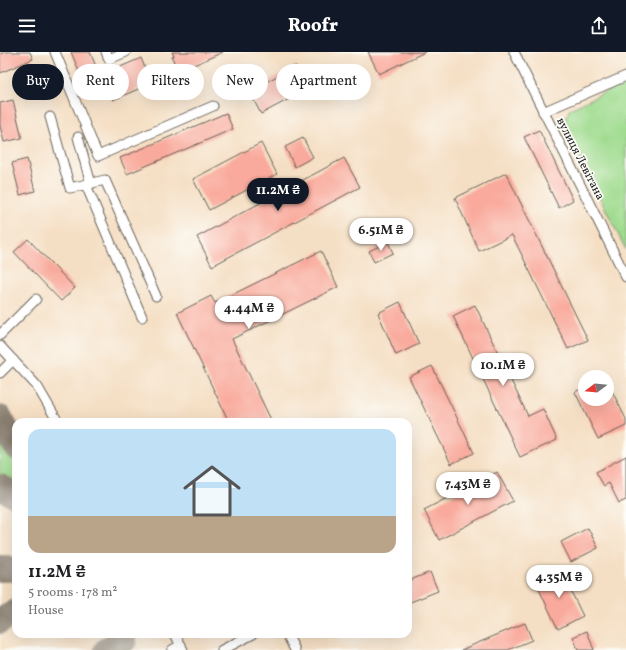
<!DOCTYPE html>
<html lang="en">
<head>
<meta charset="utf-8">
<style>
  :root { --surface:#fff; --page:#f6f6f6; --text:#202124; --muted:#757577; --line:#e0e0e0; --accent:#111827 }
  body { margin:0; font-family:Vollkorn,serif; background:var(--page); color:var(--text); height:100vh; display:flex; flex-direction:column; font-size:15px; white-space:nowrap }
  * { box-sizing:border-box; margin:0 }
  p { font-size:13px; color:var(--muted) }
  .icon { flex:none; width:22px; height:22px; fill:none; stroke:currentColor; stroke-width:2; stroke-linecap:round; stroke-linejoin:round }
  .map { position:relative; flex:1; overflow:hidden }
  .drawer { position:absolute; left:12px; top:366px; width:400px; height:220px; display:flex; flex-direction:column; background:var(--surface); border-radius:12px; box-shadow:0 4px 16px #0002 }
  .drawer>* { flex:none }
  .guide { position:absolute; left:12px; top:12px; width:400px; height:36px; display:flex; gap:8px }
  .needle { width:26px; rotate:254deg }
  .tools { position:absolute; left:578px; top:318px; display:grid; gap:8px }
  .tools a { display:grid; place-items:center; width:36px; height:36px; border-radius:50%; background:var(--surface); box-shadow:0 4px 16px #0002; font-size:20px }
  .price { position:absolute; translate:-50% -34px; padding:0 9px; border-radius:14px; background:#fff; color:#222; font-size:13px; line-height:26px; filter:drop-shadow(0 1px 2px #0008) }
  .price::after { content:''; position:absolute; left:50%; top:24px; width:12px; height:9px; margin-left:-6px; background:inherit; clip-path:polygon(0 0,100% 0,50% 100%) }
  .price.active { background:var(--accent); color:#fff }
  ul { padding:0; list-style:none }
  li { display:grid; align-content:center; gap:8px; height:212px; padding:0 16px }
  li+li { border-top:1px solid var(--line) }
  li span { display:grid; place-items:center; height:124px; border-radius:12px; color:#555 }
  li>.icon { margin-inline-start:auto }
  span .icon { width:72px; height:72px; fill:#fffc; stroke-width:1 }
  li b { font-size:17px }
  .chip { padding:0 14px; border-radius:18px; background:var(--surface); box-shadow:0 4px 16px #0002; font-size:14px; line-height:36px }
  .chip.active { background:var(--accent); color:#fff }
  header { display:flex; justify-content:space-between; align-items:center; height:52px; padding:0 16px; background:var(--accent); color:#fff; font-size:18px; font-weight:800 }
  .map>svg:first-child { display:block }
</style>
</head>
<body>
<header><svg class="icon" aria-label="menu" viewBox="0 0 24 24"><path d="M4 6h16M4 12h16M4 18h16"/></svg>Roofr<svg class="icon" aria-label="share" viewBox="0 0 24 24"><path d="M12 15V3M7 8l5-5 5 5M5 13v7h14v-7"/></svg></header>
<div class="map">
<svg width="626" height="598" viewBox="0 0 626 598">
  <rect width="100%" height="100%" fill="#fdfcf7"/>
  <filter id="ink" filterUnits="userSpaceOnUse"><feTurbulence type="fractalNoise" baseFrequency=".025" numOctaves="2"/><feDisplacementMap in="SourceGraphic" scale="8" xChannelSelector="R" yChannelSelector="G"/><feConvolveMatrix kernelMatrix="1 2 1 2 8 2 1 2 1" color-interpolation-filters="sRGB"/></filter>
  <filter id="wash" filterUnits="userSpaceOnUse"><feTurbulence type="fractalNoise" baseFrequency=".012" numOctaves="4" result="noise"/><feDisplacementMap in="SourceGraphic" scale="16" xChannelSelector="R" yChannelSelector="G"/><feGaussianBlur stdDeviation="0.9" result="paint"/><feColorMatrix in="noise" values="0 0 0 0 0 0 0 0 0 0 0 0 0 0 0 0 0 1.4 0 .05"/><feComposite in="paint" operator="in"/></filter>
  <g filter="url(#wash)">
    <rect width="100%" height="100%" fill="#f5dfc4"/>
    <!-- green -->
    <g fill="#a0dc90" stroke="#5e7c56">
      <path d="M626,30V198L563,72L570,57Z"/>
      <path d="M0,381L16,411V432L0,424Z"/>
    </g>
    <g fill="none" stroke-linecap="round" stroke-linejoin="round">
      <!-- taxiway -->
      <g stroke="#887e70" stroke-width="26">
        <path d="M0,366L16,395"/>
        <path d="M0,435L16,443"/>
        <path d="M0,517H16"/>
        <path d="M0,569L16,560"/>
        <path d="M107,598L124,588"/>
      </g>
    </g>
    <g id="blocks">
      <!-- building -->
      <g fill="#f9aa9c">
        <path d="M5,0H30L33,7L0,21V2Z"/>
        <path d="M71,0H90L97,17L81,24Z"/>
        <path d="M172,0H223L178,20L172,5L174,4Z"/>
        <path d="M368,0H425L379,22Z"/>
        <path d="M141,6L147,21L145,22L150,32L113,48L107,34L109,33L104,22Z"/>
        <path d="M296,14L308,37L261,62L249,39Z"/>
        <path d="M13,48L22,86L4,90L0,74V51Z"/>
        <path d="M226,61L233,77L127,122L120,106Z"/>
        <path d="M539,78L573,148L559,156L524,85Z"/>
        <path d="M303,86L313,105L295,115L285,95Z"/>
        <path d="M261,91L277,122L209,158L193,127Z"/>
        <path d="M344,106L360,135L212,214L197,185Z"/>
        <path d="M27,107L35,139L20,143L12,111Z"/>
        <path d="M506,121L588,288L568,297L512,183L479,199L455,146Z"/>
        <path d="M28,187L75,236L61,249L14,200Z"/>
        <path d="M388,190L393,201L374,210L369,199Z"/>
        <path d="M321,199L338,235L232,287L272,370H229L177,261L211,244L215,251Z"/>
        <path d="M400,250L419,292L396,303L378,261Z"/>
        <path d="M475,253L528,364L543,357L557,388L520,405L453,264Z"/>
        <path d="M432,314L474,401L451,412L409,325Z"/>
        <path d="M607,329L626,367V374L598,387L575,340L585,335V347H607Z"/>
        <path d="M626,404V448L619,451L609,431L604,434L596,420Z"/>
        <path d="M497,420L513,449L439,488L424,458Z"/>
        <path d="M588,476L598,496L571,510L561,490Z"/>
        <path d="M560,517L583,564L558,577L535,529Z"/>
        <path d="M430,520L438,539L408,551V529Z"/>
        <path d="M525,571L532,588L508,598H461Z"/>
        <path d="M587,579L594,598H578L573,585Z"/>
      </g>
    </g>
  </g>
  <g filter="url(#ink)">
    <use href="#blocks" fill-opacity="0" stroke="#686057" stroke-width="1"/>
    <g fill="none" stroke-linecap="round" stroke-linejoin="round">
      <!-- minor casing -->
      <g stroke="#686057" stroke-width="11">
        <g id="minor">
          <path d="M55,0L98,104L213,54"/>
          <path d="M106,0L109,7L126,0"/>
          <path d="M514,0L626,225"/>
          <path d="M543,60L626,24"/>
          <path d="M50,65L70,136L105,128L156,244"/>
          <path d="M78,85L91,132"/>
          <path d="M86,133L142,265"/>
          <path d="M0,283L36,247"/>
          <path d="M0,294L37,334L58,370"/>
          <path d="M0,321L13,308"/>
          <path d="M175,582L183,598"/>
          <path d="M287,582L295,598"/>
          <path d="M172,598L181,593"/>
          <path d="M222,598L253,582"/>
        </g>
      </g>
      <!-- minor -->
      <use href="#minor" stroke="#fff" stroke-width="9"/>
    </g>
  </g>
  <g text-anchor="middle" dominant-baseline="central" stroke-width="3.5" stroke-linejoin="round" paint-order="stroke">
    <!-- street labels -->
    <g font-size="12" fill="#1c1c1c" stroke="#fdfcf7">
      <text transform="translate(580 107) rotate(63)">вулиця Левітана</text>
    </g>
  </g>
</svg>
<div class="tools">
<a><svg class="needle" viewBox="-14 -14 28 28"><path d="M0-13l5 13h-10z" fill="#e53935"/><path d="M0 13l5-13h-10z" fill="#757577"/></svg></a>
</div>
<b class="price active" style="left:278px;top:160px">11.2M ₴</b>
<b class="price" style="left:381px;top:200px">6.51M ₴</b>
<b class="price" style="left:249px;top:278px">4.44M ₴</b>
<b class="price" style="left:503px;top:335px">10.1M ₴</b>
<b class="price" style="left:468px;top:454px">7.43M ₴</b>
<b class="price" style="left:559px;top:547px">4.35M ₴</b>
<div class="guide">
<a class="chip active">Buy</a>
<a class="chip">Rent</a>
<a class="chip">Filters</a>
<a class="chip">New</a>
<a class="chip">Apartment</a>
</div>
<section class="drawer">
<ul>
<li><span style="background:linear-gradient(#bfe0f5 70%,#b9a48a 0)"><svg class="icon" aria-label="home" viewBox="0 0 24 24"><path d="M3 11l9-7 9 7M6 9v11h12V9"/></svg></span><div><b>11.2M ₴</b><p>5 rooms · 178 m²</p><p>House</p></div></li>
</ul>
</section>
</div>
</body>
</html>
